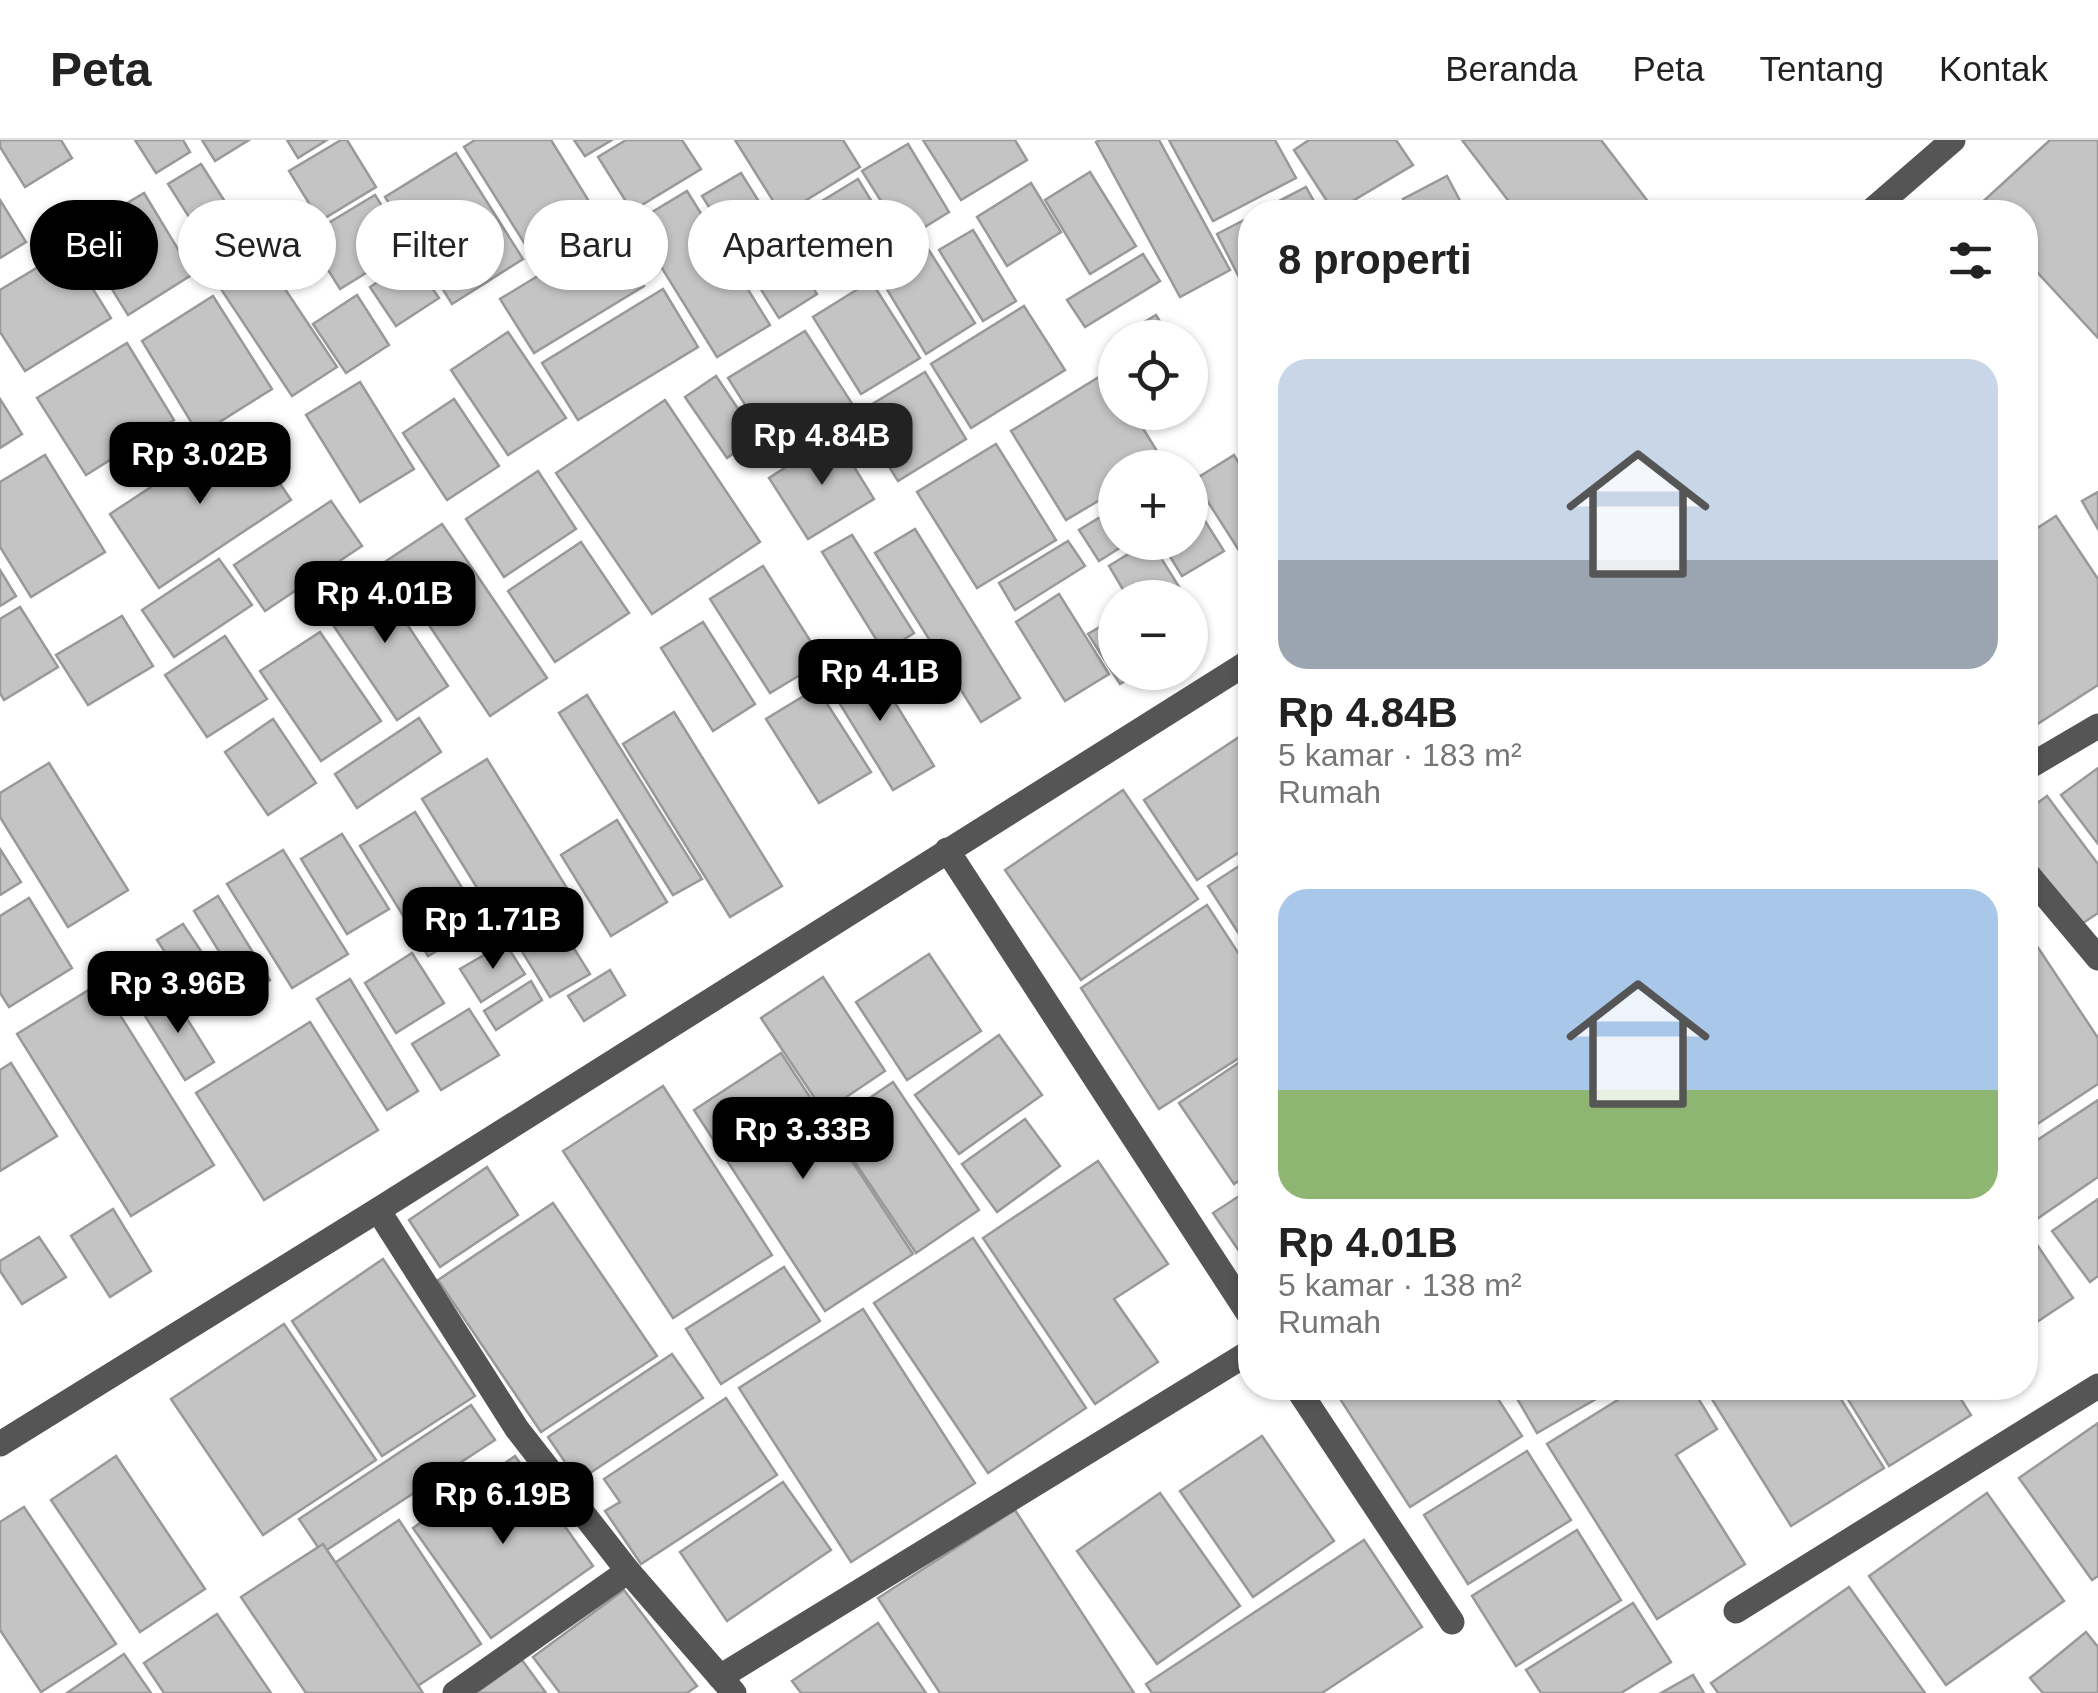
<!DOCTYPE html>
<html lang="id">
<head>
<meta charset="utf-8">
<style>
  :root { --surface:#fff; --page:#f6f6f6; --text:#222; --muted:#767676; --line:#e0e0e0; --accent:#000 }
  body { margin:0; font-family:Arial,sans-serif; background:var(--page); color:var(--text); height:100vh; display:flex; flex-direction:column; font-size:38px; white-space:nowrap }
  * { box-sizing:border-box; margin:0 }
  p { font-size:32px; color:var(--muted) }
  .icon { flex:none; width:55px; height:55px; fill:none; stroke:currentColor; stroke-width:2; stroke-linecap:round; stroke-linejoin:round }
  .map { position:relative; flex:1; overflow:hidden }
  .drawer { position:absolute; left:1238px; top:60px; width:800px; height:1200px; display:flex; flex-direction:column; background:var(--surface); border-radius:40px; box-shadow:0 2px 8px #0004 }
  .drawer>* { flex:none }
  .top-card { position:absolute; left:30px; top:60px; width:950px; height:90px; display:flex; gap:20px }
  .controls { position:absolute; left:1098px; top:180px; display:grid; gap:20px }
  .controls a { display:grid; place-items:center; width:110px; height:110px; border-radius:50%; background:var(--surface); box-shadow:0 2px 8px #0004; font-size:50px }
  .price { position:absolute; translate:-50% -85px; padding:0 22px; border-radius:20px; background:var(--accent); color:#fff; font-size:32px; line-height:65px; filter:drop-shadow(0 2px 5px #0008) }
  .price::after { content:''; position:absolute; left:50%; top:60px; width:30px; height:22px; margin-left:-15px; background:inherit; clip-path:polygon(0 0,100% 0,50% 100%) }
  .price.active { background:#222; color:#fff }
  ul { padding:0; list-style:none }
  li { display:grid; align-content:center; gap:20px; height:530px; padding:0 40px }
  li span { display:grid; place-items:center; height:310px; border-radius:30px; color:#555 }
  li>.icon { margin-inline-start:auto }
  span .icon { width:180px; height:180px; fill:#fffc; stroke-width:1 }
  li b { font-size:42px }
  h2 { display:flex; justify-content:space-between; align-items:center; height:120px; padding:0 40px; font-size:42px }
  .tag { padding:0 35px; border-radius:45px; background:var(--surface); box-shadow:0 2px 8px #0004; font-size:35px; line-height:90px }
  .tag.active { background:var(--accent); color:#fff }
  header { display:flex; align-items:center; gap:60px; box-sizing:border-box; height:140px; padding:0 50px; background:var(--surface); border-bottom:2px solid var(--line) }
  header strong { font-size:48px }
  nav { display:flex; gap:55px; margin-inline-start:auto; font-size:35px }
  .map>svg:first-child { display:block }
</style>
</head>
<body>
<header>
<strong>Peta</strong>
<nav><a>Beranda</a><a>Peta</a><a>Tentang</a><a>Kontak</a></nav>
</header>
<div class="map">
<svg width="2098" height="1553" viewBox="0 0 2098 1553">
  <rect width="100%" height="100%" fill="#fff"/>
  <!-- building -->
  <g fill="#c4c4c4" stroke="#999" stroke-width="2.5">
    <path d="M0,0H61L72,18L25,47L0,7Z"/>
    <path d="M135,0H183L190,12L156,33Z"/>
    <path d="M202,0H249L215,21Z"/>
    <path d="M287,0H327L298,18Z"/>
    <path d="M341,0H347L376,47L320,81L289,31Z"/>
    <path d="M475,0H551L600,79L535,120L464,7Z"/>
    <path d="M574,0H612L585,16Z"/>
    <path d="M626,0H682L701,29L632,71L598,17Z"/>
    <path d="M735,0H843L860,27L782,75Z"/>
    <path d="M923,0H1015L1027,20L961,60Z"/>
    <path d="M1100,0H1159L1230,130L1180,157L1096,2Z"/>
    <path d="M1169,0H1275L1296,38L1213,81Z"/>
    <path d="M1309,0H1396L1413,25L1334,72L1294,10Z"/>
    <path d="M1462,0H1601L1656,72H1517Z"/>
    <path d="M2050,0H2098V198L2025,119V72H1982L1977,67Z"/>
    <path d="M908,4L949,72L905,99L862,31Z"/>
    <path d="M456,13L523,119L452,164L385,57Z"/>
    <path d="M201,24L243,90L210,110L168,44Z"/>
    <path d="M1090,32L1136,106L1090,134L1045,60Z"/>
    <path d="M741,33L817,154L779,178L702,56Z"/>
    <path d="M1447,36L1466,72H1410L1403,59Z"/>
    <path d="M858,39L897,103L849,133L809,69Z"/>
    <path d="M1031,43L1061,92L1007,126L977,77Z"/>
    <path d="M1306,47L1320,72H1258Z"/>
    <path d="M687,51L770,185L717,217L634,83Z"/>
    <path d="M144,53L193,134L128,175L77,93Z"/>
    <path d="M375,55L408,107L340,149L307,96Z"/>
    <path d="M0,60L26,102L0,118Z"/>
    <path d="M1250,77V131L1239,137L1217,94Z"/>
    <path d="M973,90L1016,161L983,181L939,110Z"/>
    <path d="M610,92L644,146L534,213L500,159Z"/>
    <path d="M925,104L975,183L926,214L877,133Z"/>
    <path d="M68,109L111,178L25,231L0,192V150Z"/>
    <path d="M259,110L337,227L292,256L215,140Z"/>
    <path d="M1143,114L1160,141L1085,187L1067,160Z"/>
    <path d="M412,119L439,158L396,186L370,147Z"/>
    <path d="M871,141L920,218L861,254L813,177Z"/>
    <path d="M663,149L698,207L578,280L542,223Z"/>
    <path d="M357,155L389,205L346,233L313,184Z"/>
    <path d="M213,156L272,249L199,295L142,201Z"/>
    <path d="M1024,166L1065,230L971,288L931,224Z"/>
    <path d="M1156,175L1170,198H1118Z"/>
    <path d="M805,191L853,265L775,312L728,238Z"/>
    <path d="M508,192L566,278L508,315L451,230Z"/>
    <path d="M127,203L174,280L86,335L37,258Z"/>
    <path d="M925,232L966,299L898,341L856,274Z"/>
    <path d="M1107,232L1115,244V272H1133L1163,321L1153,328H1115V351L1066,380L1011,291Z"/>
    <path d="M716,236L757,297L727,318L685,257Z"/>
    <path d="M360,242L414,329L360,362L306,275Z"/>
    <path d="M0,259L22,294L0,308Z"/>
    <path d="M454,259L499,326L447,360L403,293Z"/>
    <path d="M665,260L760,402L652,474L556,333Z"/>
    <path d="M242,287L291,360L159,448L110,374Z"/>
    <path d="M835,296L874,359L808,399L769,338Z"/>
    <path d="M996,304L1056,400L977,448L917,352Z"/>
    <path d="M45,315L105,412L31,457L0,407V342Z"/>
    <path d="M1234,315L1250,342V406L1240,412L1194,340Z"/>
    <path d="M538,331L576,389L504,437L466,379Z"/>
    <path d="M2098,352V389L2082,361Z"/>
    <path d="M1190,357L1224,411L1182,436L1161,402H1190Z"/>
    <path d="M331,361L362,406L265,471L234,425Z"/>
    <path d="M1115,368V402H1129L1099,421L1079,390Z"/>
    <path d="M2056,376L2098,439V545L2025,592V396Z"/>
    <path d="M442,384L547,538L490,576L386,421Z"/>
    <path d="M915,389L1020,558L981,582L875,413Z"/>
    <path d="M852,395L914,493L884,512L822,412Z"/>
    <path d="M1068,401L1085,426L1015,470L999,443Z"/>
    <path d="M581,402L629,473L555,522L508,451Z"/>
    <path d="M1148,402H1151L1186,458H1128L1109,426Z"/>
    <path d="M219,419L252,465L174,517L142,470Z"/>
    <path d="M763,426L823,521L770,553L710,459Z"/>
    <path d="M0,430L16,456L0,466Z"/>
    <path d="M373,433L448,546L397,580L321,467Z"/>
    <path d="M1059,454L1109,534L1065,561L1016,482Z"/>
    <path d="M20,467L58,527L4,560L0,553V479Z"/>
    <path d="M122,476L153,526L88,565L56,515Z"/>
    <path d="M1115,478V532H1140L1120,544L1088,494Z"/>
    <path d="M703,482L755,564L713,591L661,508Z"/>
    <path d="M320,492L381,581L321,621L260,531Z"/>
    <path d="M225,496L267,559L207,597L165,535Z"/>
    <path d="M868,519L934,626L893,650L827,543Z"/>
    <path d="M817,548L871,632L819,663L766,579Z"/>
    <path d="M587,555L702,739L673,755L559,573Z"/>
    <path d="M674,572L782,746L730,777L623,604Z"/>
    <path d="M419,578L441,612L357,668L335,634Z"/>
    <path d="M273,579L316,643L268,675L225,612Z"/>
    <path d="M1248,591L1250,705L1197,740L1144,660Z"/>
    <path d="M487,619L570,753L505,793L422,659Z"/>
    <path d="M49,623L128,750L68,787L0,677V653Z"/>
    <path d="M2098,628V704L2061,655Z"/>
    <path d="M1123,650L1198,759L1081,840L1005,730Z"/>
    <path d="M2047,656L2098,724V773L2080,785L2025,711V672Z"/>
    <path d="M415,672L484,783L428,816L360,706Z"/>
    <path d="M617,680L667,762L611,796L561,715Z"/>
    <path d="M342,694L389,769L347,794L301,719Z"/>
    <path d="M0,709L21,742L0,755Z"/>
    <path d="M283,710L348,814L292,848L227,744Z"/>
    <path d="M1250,719V811L1208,746Z"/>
    <path d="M218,756L270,840L246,855L194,771Z"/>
    <path d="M29,758L72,828L9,867L0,853V776Z"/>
    <path d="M1207,765L1250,831V911L1159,969L1081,848Z"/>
    <path d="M557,781L590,834L550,857L518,805Z"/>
    <path d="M183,784L217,835L190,851L157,800Z"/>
    <path d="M2025,788L2098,898V944L2025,992Z"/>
    <path d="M505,803L525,834L481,862L460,829Z"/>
    <path d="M412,813L444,863L396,893L365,843Z"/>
    <path d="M929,814L981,891L907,940L856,862Z"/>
    <path d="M610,830L625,855L584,881L568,856Z"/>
    <path d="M823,837L885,931L824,972L761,878Z"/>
    <path d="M350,839L418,951L387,970L317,859Z"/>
    <path d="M531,841L542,860L496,890L484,871Z"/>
    <path d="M100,843L214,1025L131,1076L17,894Z"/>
    <path d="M171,853L214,922L185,940L142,871Z"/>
    <path d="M469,869L499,915L441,950L412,904Z"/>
    <path d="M310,882L378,990L264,1060L196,953Z"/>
    <path d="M999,895L1042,955L959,1014L915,955Z"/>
    <path d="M781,913L913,1114L825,1171L694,970Z"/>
    <path d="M1250,915V1033L1234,1044L1179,963Z"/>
    <path d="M11,923L57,996L0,1031V930Z"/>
    <path d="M893,942L979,1070L916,1113L830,985Z"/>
    <path d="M663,946L772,1115L673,1178L563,1011Z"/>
    <path d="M2098,960V1037L2034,1081L2025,1067V1008Z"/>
    <path d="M1025,979L1060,1026L997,1072L962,1024Z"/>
    <path d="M1098,1021L1168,1124L1114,1159L1158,1222L1095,1264L983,1098Z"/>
    <path d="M487,1027L518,1075L440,1127L409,1080Z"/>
    <path d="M1250,1049V1127L1213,1073Z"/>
    <path d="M2098,1059V1136L2090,1142L2052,1091Z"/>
    <path d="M553,1063L657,1216L541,1292L438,1140Z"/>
    <path d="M113,1069L151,1131L110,1157L71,1096Z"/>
    <path d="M2025,1087L2073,1158L2025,1190Z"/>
    <path d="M39,1097L66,1137L22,1164L0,1131V1121Z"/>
    <path d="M973,1098L1086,1268L988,1333L874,1163Z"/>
    <path d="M383,1119L475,1256L382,1316L292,1181Z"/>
    <path d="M784,1127L820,1181L721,1244L686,1189Z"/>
    <path d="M863,1169L975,1343L851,1422L739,1248Z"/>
    <path d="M284,1184L376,1320L263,1395L171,1259Z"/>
    <path d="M672,1214L703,1258L578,1341L548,1297Z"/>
    <path d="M1333,1248H1491L1522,1296L1410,1367Z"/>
    <path d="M1511,1248H1615L1537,1293Z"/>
    <path d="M1637,1248H1692L1717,1289L1676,1315L1745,1424L1657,1479L1547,1304Z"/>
    <path d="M1705,1248H1834L1884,1328L1791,1386Z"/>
    <path d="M1841,1248H1954L1971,1275L1889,1326Z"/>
    <path d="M726,1258L777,1335L641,1424L605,1371L620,1362L604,1339Z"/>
    <path d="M471,1265L495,1300L322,1413L299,1379Z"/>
    <path d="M2098,1283V1436L2092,1440L2019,1338Z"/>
    <path d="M1262,1296L1334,1401L1253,1457L1180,1351Z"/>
    <path d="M1527,1311L1571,1380L1468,1444L1424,1375Z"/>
    <path d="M116,1316L205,1449L140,1492L51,1360Z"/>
    <path d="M515,1316L593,1426L491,1498L413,1388Z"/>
    <path d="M783,1342L831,1410L727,1481L680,1412Z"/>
    <path d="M1160,1353L1240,1466L1157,1524L1077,1411Z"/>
    <path d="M1987,1353L2064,1461L1946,1545L1869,1436Z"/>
    <path d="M24,1367L116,1504L41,1552L0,1490V1382Z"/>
    <path d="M1015,1370L1134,1553H940L878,1458Z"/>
    <path d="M399,1380L481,1504L416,1547L333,1424Z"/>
    <path d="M1577,1390L1621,1460L1516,1526L1472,1456Z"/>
    <path d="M1364,1400L1422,1487L1322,1553H1152L1146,1544Z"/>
    <path d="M323,1404L423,1553H306L241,1457Z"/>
    <path d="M1849,1447L1925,1553H1718L1711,1543Z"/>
    <path d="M624,1450L697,1546L687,1553H560L533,1517Z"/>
    <path d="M1633,1463L1671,1522L1621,1553H1541L1526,1530Z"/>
    <path d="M217,1474L271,1553H164L144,1523Z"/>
    <path d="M878,1483L926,1553H801L792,1541Z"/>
    <path d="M2086,1492L2098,1507V1553H2043L2030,1538Z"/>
    <path d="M124,1514L151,1553H67Z"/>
    <path d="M522,1520L546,1553H476Z"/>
    <path d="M1693,1535L1704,1553H1661Z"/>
  </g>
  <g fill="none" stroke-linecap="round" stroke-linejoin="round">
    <!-- minor -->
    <g stroke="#555" stroke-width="25">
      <path d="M1870,72L1953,0"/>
      <path d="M2025,629L2098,586"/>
      <path d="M947,710L1250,1176"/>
      <path d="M2025,731L2098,818"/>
      <path d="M378,1070L517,1289L628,1431L734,1553"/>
      <path d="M1297,1248L1452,1482"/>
      <path d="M0,1304L378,1070L1250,521"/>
      <path d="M1736,1471L2098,1246"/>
      <path d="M720,1537L1250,1212"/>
      <path d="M455,1553L628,1431"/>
    </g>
  </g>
</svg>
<div class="controls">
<a><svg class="icon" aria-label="locate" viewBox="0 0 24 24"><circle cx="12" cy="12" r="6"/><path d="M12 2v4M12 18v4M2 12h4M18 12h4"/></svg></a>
<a>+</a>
<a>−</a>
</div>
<b class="price active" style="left:822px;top:348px">Rp 4.84B</b>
<b class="price" style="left:200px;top:367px">Rp 3.02B</b>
<b class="price" style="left:385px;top:506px">Rp 4.01B</b>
<b class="price" style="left:880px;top:584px">Rp 4.1B</b>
<b class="price" style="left:493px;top:832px">Rp 1.71B</b>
<b class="price" style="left:178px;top:896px">Rp 3.96B</b>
<b class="price" style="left:803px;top:1042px">Rp 3.33B</b>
<b class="price" style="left:503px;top:1407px">Rp 6.19B</b>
<div class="top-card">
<a class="tag active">Beli</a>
<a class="tag">Sewa</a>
<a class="tag">Filter</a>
<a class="tag">Baru</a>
<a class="tag">Apartemen</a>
</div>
<section class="drawer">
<h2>8 properti<svg class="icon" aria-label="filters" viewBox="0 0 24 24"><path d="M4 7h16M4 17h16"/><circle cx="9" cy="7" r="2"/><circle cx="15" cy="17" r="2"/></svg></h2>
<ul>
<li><span style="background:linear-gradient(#c9d6e8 65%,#9aa5b1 0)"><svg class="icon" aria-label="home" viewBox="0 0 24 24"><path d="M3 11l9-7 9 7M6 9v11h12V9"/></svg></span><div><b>Rp 4.84B</b><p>5 kamar · 183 m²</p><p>Rumah</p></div></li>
<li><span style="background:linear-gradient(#a9c7e8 65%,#8fb573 0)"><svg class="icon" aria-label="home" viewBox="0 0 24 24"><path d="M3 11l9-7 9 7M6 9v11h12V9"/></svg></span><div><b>Rp 4.01B</b><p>5 kamar · 138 m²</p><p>Rumah</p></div></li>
</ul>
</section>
</div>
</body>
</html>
